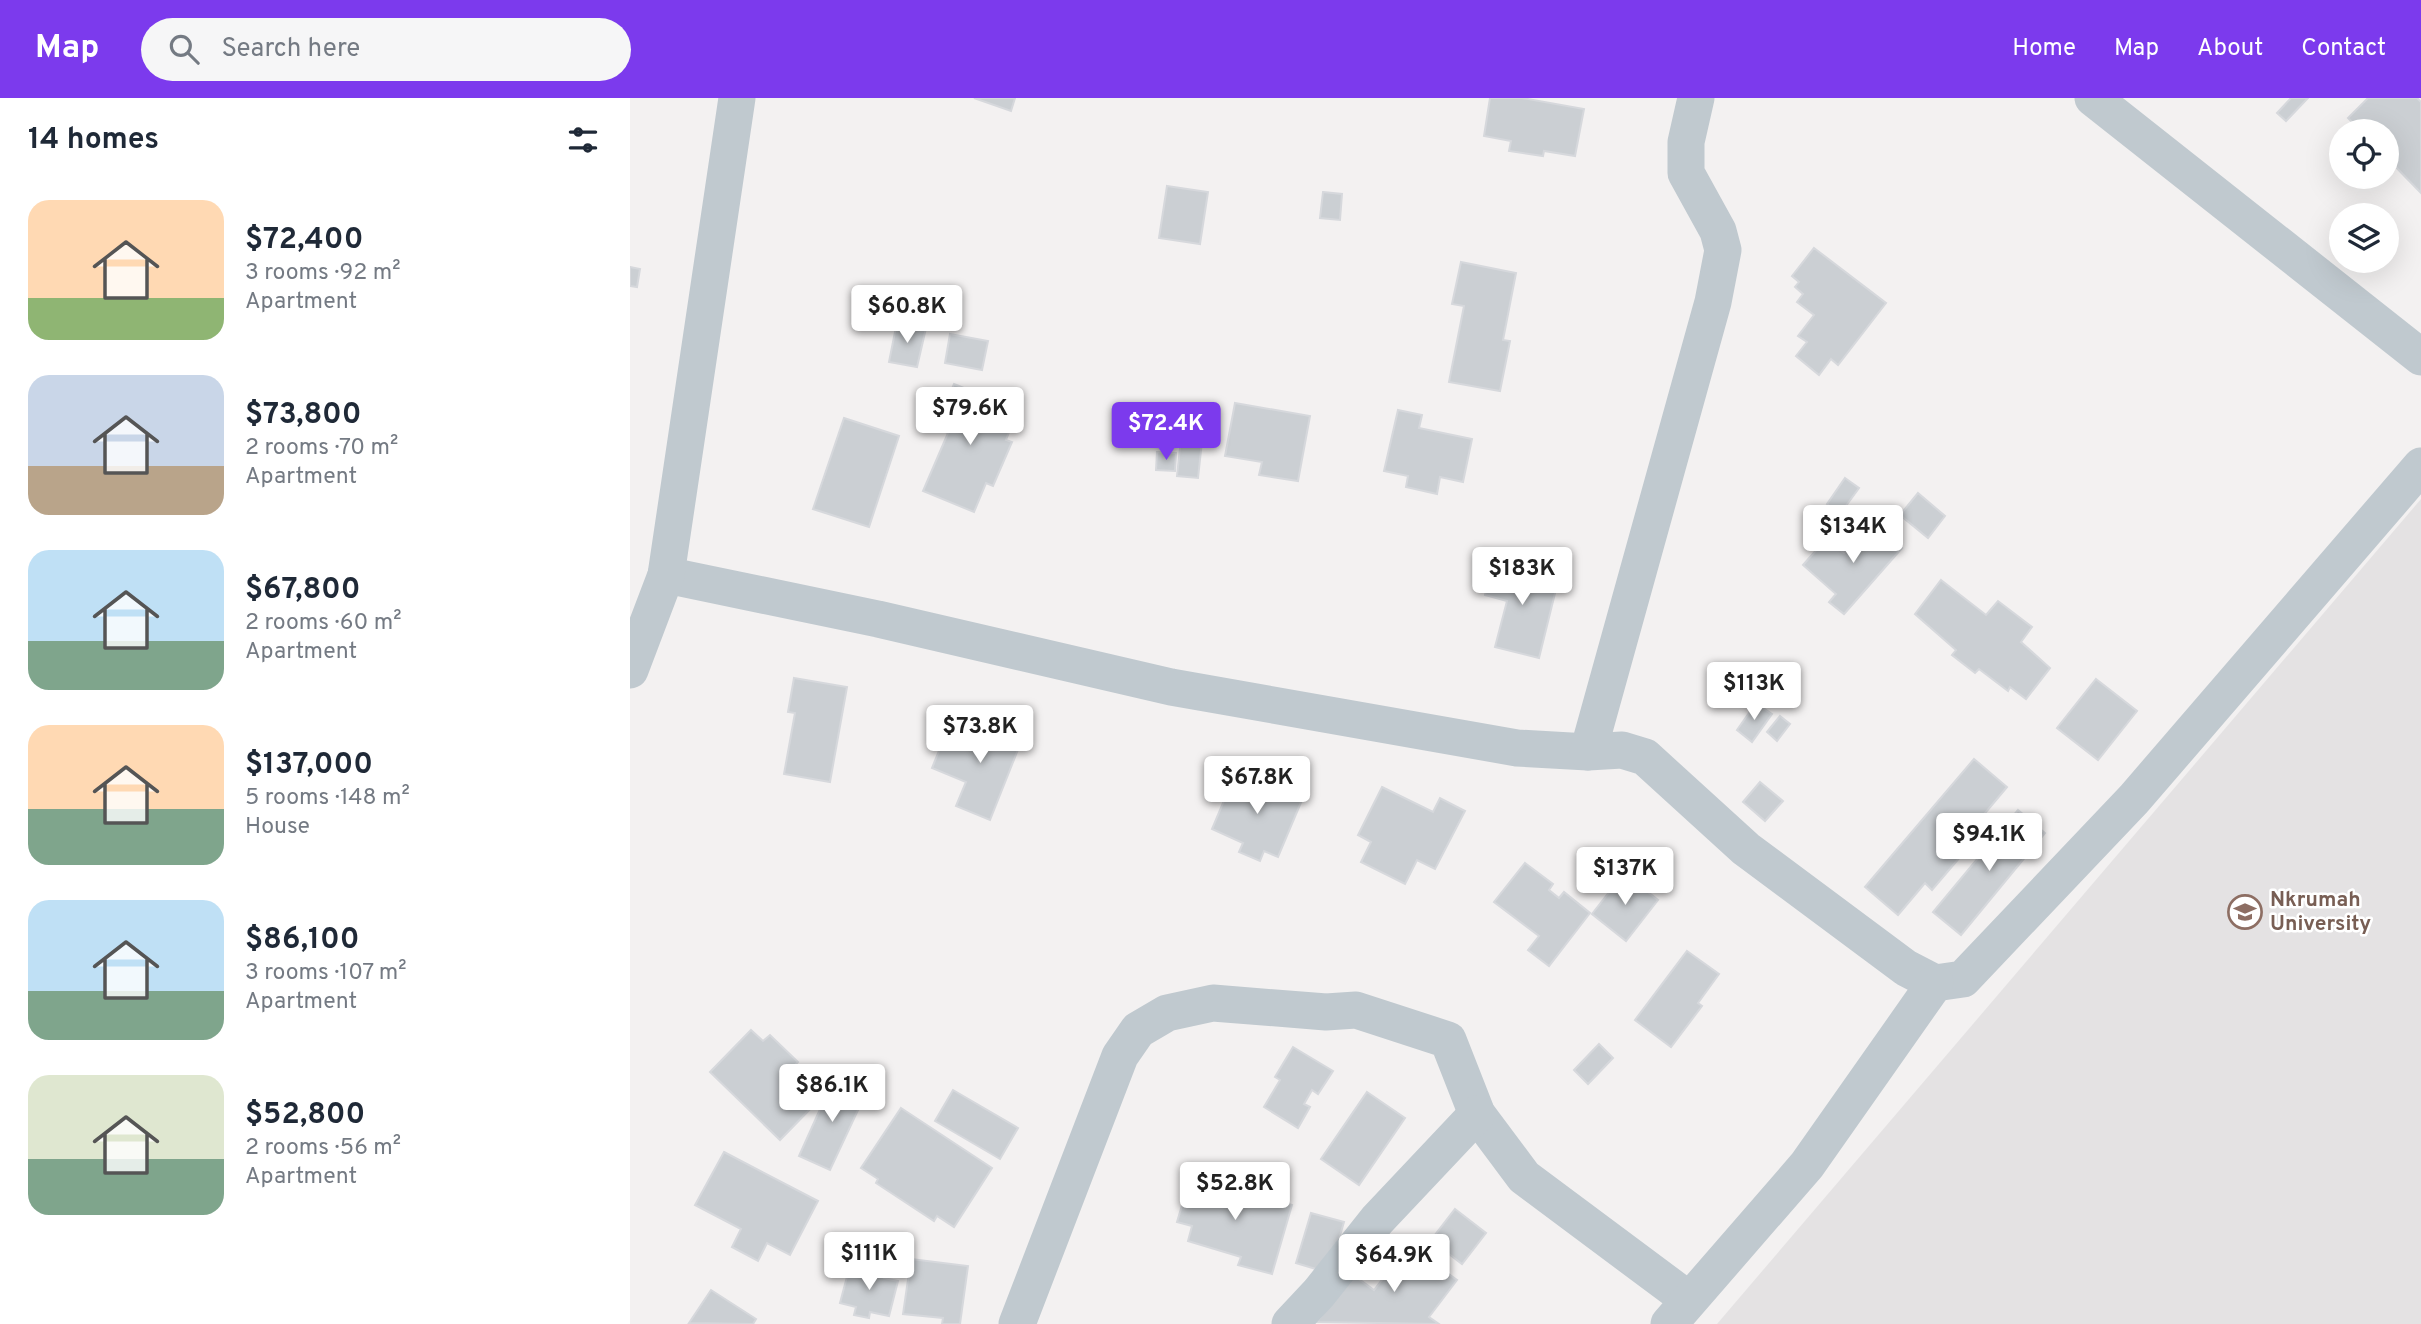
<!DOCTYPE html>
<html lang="en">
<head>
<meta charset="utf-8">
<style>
  :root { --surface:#fff; --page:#f6f6f7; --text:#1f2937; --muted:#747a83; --accent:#7c3aed }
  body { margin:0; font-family:Overpass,sans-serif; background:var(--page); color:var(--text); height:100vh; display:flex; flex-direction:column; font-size:26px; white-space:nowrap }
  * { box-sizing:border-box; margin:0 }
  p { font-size:23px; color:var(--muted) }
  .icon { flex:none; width:38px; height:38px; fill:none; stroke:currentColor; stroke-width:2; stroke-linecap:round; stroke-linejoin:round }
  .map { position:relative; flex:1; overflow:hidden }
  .side { display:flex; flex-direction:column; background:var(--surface); width:630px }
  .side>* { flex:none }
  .buttons { position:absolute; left:1699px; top:21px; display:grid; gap:14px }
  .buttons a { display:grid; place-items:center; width:70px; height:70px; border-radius:50%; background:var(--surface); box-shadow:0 7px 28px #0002; font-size:35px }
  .price { position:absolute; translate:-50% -60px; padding:0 16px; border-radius:7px; background:#fff; color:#222; font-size:23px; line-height:46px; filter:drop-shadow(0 2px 4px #0008) }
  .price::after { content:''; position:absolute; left:50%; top:42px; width:21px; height:16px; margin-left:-10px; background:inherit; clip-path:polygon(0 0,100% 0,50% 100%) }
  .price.selected { background:var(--accent); color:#fff }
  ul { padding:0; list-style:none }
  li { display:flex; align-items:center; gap:21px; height:175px; padding:0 28px }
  li span { display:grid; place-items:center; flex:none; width:196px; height:140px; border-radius:21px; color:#555 }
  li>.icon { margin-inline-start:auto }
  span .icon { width:84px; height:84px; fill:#fffc; stroke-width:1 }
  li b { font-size:30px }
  h2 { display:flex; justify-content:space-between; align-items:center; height:84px; padding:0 28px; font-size:30px }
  header { display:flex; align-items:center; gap:42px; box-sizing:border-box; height:98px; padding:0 35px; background:var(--accent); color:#fff }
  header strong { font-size:33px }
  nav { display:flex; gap:38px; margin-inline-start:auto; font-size:24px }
  .search { width:490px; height:63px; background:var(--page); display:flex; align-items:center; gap:18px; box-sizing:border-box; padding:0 24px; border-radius:38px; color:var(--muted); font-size:26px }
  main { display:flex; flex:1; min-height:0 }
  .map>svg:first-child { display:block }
</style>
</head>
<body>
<header>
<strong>Map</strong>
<div class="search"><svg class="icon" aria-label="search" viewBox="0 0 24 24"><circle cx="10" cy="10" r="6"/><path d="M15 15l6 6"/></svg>Search here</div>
<nav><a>Home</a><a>Map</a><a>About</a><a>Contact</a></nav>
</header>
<main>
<section class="side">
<h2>14 homes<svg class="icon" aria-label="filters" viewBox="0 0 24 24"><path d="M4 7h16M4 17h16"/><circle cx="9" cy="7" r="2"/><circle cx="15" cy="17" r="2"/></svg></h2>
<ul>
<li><span style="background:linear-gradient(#ffd9b3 70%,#8fb573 0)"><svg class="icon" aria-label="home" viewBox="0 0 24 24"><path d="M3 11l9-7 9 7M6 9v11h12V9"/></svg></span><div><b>$72,400</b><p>3 rooms · 92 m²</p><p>Apartment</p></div></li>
<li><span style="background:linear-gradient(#c9d6e8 65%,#b9a48a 0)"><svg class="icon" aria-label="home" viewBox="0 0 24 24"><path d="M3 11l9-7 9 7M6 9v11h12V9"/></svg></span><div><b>$73,800</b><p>2 rooms · 70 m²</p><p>Apartment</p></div></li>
<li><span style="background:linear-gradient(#bfe0f5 65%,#7fa58c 0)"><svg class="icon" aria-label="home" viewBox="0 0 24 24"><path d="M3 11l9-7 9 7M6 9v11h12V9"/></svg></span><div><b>$67,800</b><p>2 rooms · 60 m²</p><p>Apartment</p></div></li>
<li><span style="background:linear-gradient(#ffd9b3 60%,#7fa58c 0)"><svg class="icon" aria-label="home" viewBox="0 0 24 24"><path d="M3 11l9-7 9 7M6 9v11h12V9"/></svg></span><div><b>$137,000</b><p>5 rooms · 148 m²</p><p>House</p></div></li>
<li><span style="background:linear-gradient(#bfe0f5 65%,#7fa58c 0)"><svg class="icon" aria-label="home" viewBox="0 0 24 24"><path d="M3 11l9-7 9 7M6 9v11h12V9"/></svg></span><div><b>$86,100</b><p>3 rooms · 107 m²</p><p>Apartment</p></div></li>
<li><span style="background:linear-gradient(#dfe7d0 60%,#7fa58c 0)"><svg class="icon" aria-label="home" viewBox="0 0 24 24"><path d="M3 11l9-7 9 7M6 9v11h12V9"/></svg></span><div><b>$52,800</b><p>2 rooms · 56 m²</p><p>Apartment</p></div></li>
</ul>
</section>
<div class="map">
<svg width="1791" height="1226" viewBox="0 0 1791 1226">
  <rect width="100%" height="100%" fill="#f3f1f1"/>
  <!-- education -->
  <path fill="#e4e2e3" d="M1791,401V1226H1087Z"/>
  <!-- building -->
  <g fill="#cbcfd3" stroke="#d6d8dc" stroke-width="2">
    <path d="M344,0H385L381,13Z"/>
    <path d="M860,0H892L954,11L945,58L914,53L913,58L879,53L881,43L854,38Z"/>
    <path d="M1661,0H1678L1656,23L1647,15Z"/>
    <path d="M1738,0H1787L1791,4V95L1757,60V33H1731L1718,20Z"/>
    <path d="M537,88L578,94L570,146L529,140Z"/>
    <path d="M693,94L712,96L710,122L690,120Z"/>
    <path d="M1184,150L1256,205L1208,267L1201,261L1189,277L1166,258L1177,244L1168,238L1184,217L1167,204L1173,196L1165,189L1169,184L1162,178Z"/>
    <path d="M831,164L886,175L873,242L880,243L870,293L819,284L834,208L822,206Z"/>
    <path d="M0,169L10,171L7,189L0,188Z"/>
    <path d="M267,224L296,230L287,269L259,264Z"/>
    <path d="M320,236L358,243L352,272L315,265Z"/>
    <path d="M324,286L388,312L376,342L382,344L363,388L356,385L344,414L293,393L318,335L305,330Z"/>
    <path d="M605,305L680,318L668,383L629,377L632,364L595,358Z"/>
    <path d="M768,312L792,317L789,330L842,341L833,384L810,379L807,396L776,389L778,378L754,373Z"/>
    <path d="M214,320L269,338L239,429L183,411Z"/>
    <path d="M552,331L573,334L568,380L547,378Z"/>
    <path d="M527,354L546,355L545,373L526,372Z"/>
    <path d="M1215,380L1229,390L1210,416L1197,406Z"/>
    <path d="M1288,395L1315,418L1298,440L1270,417Z"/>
    <path d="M1242,423L1272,450L1214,516L1199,504L1206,496L1173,467L1197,440L1214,455Z"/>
    <path d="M863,463L929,479L909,560L865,549L877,503L855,497Z"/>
    <path d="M1311,482L1356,517L1368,503L1402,529L1391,544L1420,570L1396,601L1380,589L1378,593L1349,571L1345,575L1322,557L1326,552L1285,516Z"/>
    <path d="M164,580L217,589L200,684L154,676L165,615L158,614Z"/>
    <path d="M1466,581L1507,613L1468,662L1427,630Z"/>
    <path d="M1126,605L1142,616L1122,644L1107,632Z"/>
    <path d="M1150,618L1160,626L1147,643L1137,634Z"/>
    <path d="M365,623L395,634L360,722L326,708L336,684L302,670L319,628L357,643Z"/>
    <path d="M1344,661L1377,689L1329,746L1336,752L1302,792L1295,785L1268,817L1235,789Z"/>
    <path d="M606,674L672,702L648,759L634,753L630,763L609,754L613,745L582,731Z"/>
    <path d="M1130,684L1153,703L1135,723L1113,704Z"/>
    <path d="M752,689L803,714L810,700L835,713L805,771L787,762L775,786L731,764L741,744L728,737Z"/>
    <path d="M1388,712L1415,735L1331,837L1303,814Z"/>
    <path d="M895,765L923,786L919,792L929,800L934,794L960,815L919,868L898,852L909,838L864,804Z"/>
    <path d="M994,775L1028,802L996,843L962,816Z"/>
    <path d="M1057,853L1089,876L1068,905L1072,908L1041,949L1005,922Z"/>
    <path d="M121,932L133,943L140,937L168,964L161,971L191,1000L150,1042L80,974Z"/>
    <path d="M969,946L983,960L958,986L944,972Z"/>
    <path d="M663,949L703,973L688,996L682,992L674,1006L680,1009L668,1030L634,1009L650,982L645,979Z"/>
    <path d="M204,980L236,995L200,1072L169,1058Z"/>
    <path d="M323,992L388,1030L370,1061L305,1023Z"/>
    <path d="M737,994L775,1020L729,1087L691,1061Z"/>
    <path d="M271,1010L362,1070L324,1129L307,1118L304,1123L246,1085L248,1081L231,1070Z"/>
    <path d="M94,1054L188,1103L160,1157L137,1145L128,1163L102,1149L111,1131L65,1107Z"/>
    <path d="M561,1077L662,1107L642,1176L608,1167L611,1159L558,1143L562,1128L547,1124Z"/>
    <path d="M825,1111L856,1135L832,1166L801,1142Z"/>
    <path d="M681,1115L714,1124L699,1175L666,1165Z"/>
    <path d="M779,1147L827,1182L799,1219L809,1226L687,1224L722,1176L744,1192Z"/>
    <path d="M281,1161L338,1168L330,1226H312L313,1220L273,1216Z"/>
    <path d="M237,1167L256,1171L254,1180L268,1183L259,1218L240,1214L239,1220L224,1217L226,1209L210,1205L219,1171L235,1175Z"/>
    <path d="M81,1192L126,1221L123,1226L59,1225Z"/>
  </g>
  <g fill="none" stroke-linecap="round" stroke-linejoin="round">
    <!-- minor -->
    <g stroke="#c0c9cf" stroke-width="37">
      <path d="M1463,0L1791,259"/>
      <path d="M36,477L248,521L541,589L887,650L958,654L992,652L1015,659L1116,751L1276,870L1305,885L1333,881L1504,701L1791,368"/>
      <path d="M0,572L36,477L107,0"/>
      <path d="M958,654L1083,204L1093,152L1088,133L1056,75V44L1066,0"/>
      <path d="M387,1226L490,958L508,932L537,915L583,905L696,914L726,912L818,942L847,1016L894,1079L1059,1202"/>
      <path d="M660,1226L689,1195L747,1122L847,1016"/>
      <path d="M1039,1226L1177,1067L1305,885"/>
    </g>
  </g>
  <!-- icons -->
  <defs>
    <g id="university-ring" transform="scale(1.75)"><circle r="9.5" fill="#fff" stroke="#8d6e63" stroke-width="1.5"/><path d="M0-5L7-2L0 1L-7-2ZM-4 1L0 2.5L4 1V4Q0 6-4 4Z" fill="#8d6e63"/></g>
  </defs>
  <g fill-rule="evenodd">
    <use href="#university-ring" x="1615" y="814"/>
  </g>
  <g text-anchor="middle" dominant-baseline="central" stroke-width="5" stroke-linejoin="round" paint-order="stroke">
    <!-- education labels -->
    <g font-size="21" font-weight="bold" fill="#785e54" stroke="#fff" text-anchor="start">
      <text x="1640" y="802">Nkrumah<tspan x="1640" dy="24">University</tspan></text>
    </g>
  </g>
</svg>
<div class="buttons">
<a><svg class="icon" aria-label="locate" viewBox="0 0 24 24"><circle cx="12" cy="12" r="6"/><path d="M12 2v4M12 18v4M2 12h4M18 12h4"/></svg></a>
<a><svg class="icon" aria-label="layers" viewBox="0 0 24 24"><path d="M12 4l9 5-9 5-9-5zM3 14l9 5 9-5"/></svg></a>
</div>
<b class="price" style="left:277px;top:247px">$60.8K</b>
<b class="price" style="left:340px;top:349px">$79.6K</b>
<b class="price selected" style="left:536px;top:364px">$72.4K</b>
<b class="price" style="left:1223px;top:467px">$134K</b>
<b class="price" style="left:892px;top:509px">$183K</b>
<b class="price" style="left:1124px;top:624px">$113K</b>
<b class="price" style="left:350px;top:667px">$73.8K</b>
<b class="price" style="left:627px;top:718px">$67.8K</b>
<b class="price" style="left:1359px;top:775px">$94.1K</b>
<b class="price" style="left:995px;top:809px">$137K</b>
<b class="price" style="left:202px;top:1026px">$86.1K</b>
<b class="price" style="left:605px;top:1124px">$52.8K</b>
<b class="price" style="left:239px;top:1194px">$111K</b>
<b class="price" style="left:764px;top:1196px">$64.9K</b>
</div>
</main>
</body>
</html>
